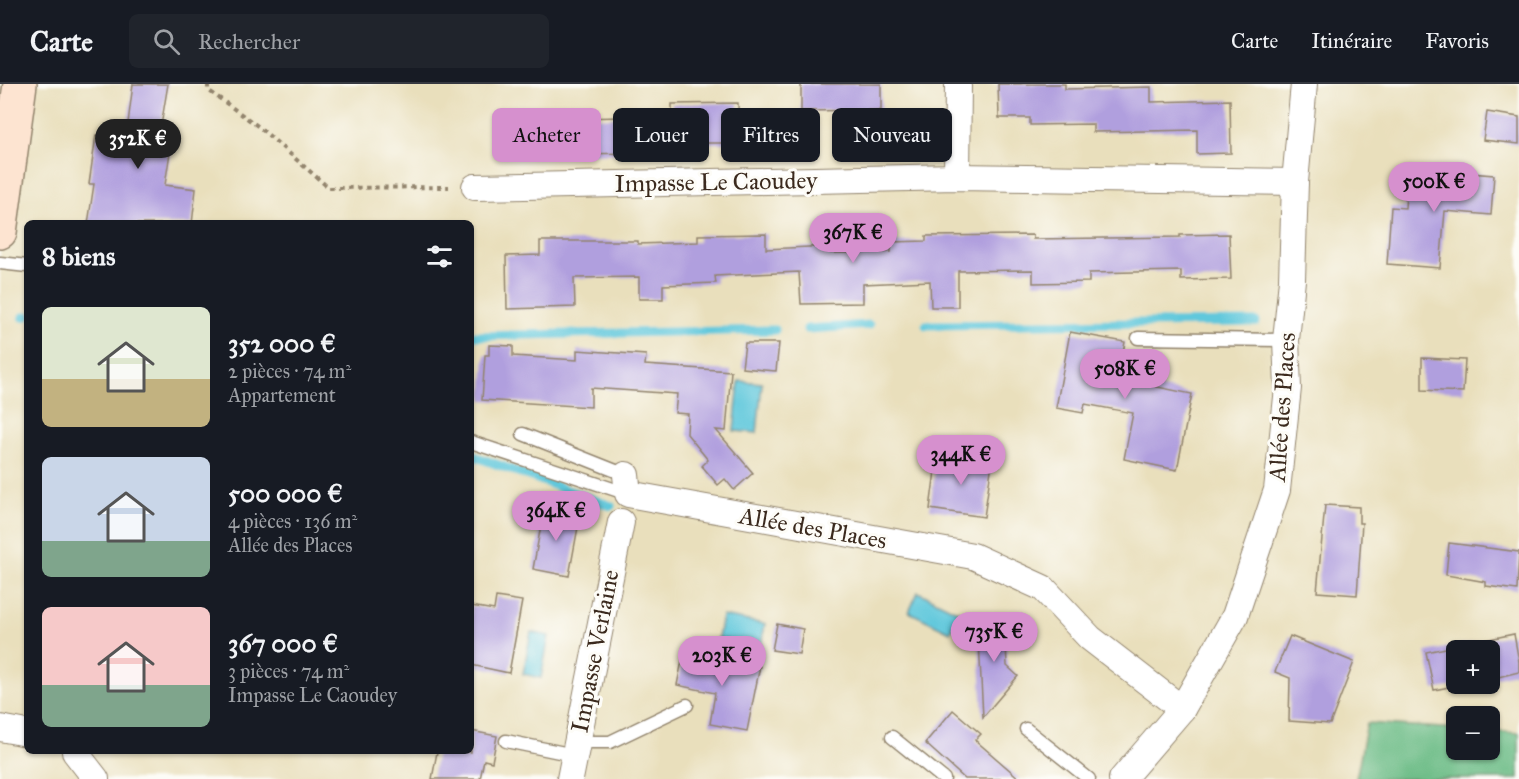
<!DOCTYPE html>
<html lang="fr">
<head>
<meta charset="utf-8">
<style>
  :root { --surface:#171b24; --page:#20242c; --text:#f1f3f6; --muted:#9ea1a6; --line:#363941; --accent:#d690ce }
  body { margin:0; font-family:"IM FELL Great Primer",serif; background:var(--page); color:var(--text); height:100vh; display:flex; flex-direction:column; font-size:22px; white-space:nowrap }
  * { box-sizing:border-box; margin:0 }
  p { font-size:20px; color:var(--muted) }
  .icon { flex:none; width:33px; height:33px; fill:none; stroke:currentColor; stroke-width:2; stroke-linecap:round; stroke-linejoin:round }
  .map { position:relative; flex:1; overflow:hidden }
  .side { position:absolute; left:24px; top:136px; width:450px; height:534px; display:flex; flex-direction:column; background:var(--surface); border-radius:9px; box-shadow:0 2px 4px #0004 }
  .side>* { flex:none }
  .guide { position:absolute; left:492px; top:24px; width:570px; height:54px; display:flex; gap:12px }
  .controls { position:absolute; left:1446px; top:556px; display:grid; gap:12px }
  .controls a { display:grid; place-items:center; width:54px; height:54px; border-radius:9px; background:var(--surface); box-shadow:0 2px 4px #0004; font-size:30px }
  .price { position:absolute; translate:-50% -51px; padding:0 14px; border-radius:21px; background:var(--accent); color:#111; font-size:20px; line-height:39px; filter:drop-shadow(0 2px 3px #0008) }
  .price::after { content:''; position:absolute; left:50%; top:36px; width:18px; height:14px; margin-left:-9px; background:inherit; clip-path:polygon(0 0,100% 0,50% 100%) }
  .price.current { background:#222; color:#fff }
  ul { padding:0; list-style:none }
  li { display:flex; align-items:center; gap:18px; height:150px; padding:0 18px }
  li span { display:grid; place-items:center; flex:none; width:168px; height:120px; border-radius:9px; color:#555 }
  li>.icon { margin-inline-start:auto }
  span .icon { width:72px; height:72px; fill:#fffc; stroke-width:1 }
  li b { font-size:26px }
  h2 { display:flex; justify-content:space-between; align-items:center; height:72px; padding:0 18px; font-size:26px }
  .tag { padding:0 21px; border-radius:9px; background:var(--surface); box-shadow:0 2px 4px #0004; font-size:21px; line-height:54px }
  .tag.current { background:var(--accent); color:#111 }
  header { display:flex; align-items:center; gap:36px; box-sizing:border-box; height:84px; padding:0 30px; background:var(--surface); border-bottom:2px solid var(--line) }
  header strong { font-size:28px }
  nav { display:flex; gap:33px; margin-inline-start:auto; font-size:21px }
  .search { width:420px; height:54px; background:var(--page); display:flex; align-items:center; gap:15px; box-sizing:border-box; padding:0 21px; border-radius:9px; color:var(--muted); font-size:22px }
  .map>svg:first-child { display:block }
</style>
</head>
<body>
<header>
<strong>Carte</strong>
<div class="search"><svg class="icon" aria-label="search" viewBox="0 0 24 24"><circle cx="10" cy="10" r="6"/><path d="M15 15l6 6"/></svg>Rechercher</div>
<nav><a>Carte</a><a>Itinéraire</a><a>Favoris</a></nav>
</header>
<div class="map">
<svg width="1519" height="695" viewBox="0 0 1519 695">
  <rect width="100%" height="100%" fill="#fdfcf7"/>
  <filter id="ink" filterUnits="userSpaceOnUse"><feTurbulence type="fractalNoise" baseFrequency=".0167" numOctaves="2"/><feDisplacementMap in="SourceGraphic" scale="12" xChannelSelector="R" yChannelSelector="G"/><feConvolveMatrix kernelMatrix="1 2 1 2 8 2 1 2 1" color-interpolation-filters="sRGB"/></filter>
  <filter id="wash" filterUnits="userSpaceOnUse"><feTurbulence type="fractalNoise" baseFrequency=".008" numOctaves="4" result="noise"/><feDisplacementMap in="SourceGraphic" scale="24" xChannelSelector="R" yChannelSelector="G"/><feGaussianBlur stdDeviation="1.35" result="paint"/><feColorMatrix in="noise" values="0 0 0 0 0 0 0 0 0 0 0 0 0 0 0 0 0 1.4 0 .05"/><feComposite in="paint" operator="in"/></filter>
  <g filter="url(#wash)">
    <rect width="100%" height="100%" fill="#e9dfbc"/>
    <!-- forest -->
    <path fill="#70be89" stroke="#567454" stroke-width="1.5" d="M1367,639L1456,645V666H1490V647L1519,649V695H1356Z"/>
    <!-- water -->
    <g fill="#60c8dc" stroke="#4e797d" stroke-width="1.5">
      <path d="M739,297L762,299L757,349L734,347Z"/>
      <path d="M918,508L959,528L950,548L909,528Z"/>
      <path d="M722,532L765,540L761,562L718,554Z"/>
      <path d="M531,548L549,552L541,594L523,590Z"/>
    </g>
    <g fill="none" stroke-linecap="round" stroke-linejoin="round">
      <!-- stream -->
      <g stroke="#60c8dc" stroke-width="9">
        <path d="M23,233L27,232"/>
        <path d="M926,241L1256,238"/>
        <path d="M807,245L869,241"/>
        <path d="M471,252L775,246"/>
        <path d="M471,371L611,422"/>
      </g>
    </g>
    <g id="blocks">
      <!-- building -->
      <g fill="#b09fde">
        <path d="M133,0H168L158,60L171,62L165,101L196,105L192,140H88L94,100H89L96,51L126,55Z"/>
        <path d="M801,0H881V26L801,27Z"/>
        <path d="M998,0H1065V5L1151,3V18L1230,16L1231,69L1197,70V46L1093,48V40L1030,41V34H999Z"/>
        <path d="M738,19L739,59H690L689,64H638V69L578,70L577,34L672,32V20Z"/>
        <path d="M1487,28L1519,33V60L1483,56Z"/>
        <path d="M1408,84L1494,91L1491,131L1445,127L1440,184L1387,180L1391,123L1405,124Z"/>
        <path d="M766,150V165L831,162V169L891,168V158L926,157V152L1033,151V155L1180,153V151L1229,150L1231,195L1181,196V187L1089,189V198L1033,199V186L958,187V223H931L930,197L863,200V219L801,220L799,188L715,192L716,199L663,201V215H639V193L574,194L575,223L507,225L506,172L540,171V157H638V160L698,158V151Z"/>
        <path d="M1070,248L1125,258L1118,295L1192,310L1177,386L1124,375L1133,329L1085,320L1083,329L1056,324Z"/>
        <path d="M745,259H779L776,287L742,284Z"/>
        <path d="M489,261L513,262V272L577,276V266L646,271L645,281L731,287L726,347L716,346L753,389L734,406L725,395L718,401L702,382L708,376L687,350L688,330L675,329L677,310L591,304V323L482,316L485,271H489Z"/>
        <path d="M1422,274L1465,276L1463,308L1422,306Z"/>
        <path d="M937,372L992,379L984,433L930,425Z"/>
        <path d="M1325,421L1359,423V439H1362L1357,511L1317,508Z"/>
        <path d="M544,425L580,432L569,492L533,485Z"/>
        <path d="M1449,459L1519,468L1517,506L1486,502V498L1446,491Z"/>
        <path d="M496,513L522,517L509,589L471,581V522L494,526Z"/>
        <path d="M1005,537L1007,582L1018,592L983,633L978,538Z"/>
        <path d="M777,540L803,545L799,570L772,566Z"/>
        <path d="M1514,550L1519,578V588L1490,595V567H1456V600H1464L1434,606L1426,568Z"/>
        <path d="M1290,552L1354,578L1330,640L1289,637L1290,594L1275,588Z"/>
        <path d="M684,567L760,582L747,647L710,640L715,609L677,601Z"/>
        <path d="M953,626L981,650L975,656L1020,695H965L925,659Z"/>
        <path d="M471,647L497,652L492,678L484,676L480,695H432L437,668H471Z"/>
      </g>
    </g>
  </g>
  <g filter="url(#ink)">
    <use href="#blocks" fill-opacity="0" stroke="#92846d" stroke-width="1.5"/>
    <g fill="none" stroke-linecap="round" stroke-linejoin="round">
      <!-- lane casing -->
      <g stroke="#92846d" stroke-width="15">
        <g id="lane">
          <path d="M0,179L27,182"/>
          <path d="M1138,254L1286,256"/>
          <path d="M523,350L626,391"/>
          <path d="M471,358L628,410"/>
          <path d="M1026,645L1089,695"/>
          <path d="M892,653L944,695"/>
          <path d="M506,657L574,671"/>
          <path d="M577,658H610L687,621"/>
        </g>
      </g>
      <!-- street casing -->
      <g stroke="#92846d" stroke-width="28">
        <g id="street">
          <path d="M957,93L958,0"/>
          <path d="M475,103L957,93L1295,98"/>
          <path d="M626,391L628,410L973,472L1043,504L1090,554L1182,625"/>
          <path d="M0,644L27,649"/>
          <path d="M75,668L96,695"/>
          <path d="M570,695L621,438"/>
          <path d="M1122,695L1182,625L1235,532L1277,406L1288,304L1286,256L1292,196L1295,98L1304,0"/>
        </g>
      </g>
      <!-- secondary casing -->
      <g stroke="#92846d" stroke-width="36">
        <path id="secondary" d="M0,148L20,0"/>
      </g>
      <!-- path -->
      <path stroke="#92846d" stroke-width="4" stroke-dasharray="4.5 4.5" stroke-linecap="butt" d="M208,0V6L259,43L329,104L449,103"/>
      <!-- lane -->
      <use href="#lane" stroke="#fff" stroke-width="12"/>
      <!-- street -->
      <use href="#street" stroke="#fff" stroke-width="26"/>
      <!-- secondary -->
      <use href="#secondary" stroke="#fde4d1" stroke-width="33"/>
    </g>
  </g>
  <g text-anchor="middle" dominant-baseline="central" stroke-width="6" stroke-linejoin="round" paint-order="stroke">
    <!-- street labels -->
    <g font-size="24" fill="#3b2a1e" stroke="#fdfcf7">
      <text transform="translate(716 98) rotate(-1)">Impasse Le Caoudey</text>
      <text transform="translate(1282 323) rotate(-86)">Allée des Places</text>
      <text transform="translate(813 444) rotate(10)">Allée des Places</text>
      <text transform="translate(595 567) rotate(-79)">Impasse Verlaine</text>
    </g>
  </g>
</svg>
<div class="controls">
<a>+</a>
<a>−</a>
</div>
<b class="price current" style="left:138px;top:86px">352K €</b>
<b class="price" style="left:1434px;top:129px">500K €</b>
<b class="price" style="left:853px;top:180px">367K €</b>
<b class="price" style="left:1125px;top:316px">508K €</b>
<b class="price" style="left:961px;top:402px">344K €</b>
<b class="price" style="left:556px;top:458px">364K €</b>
<b class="price" style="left:994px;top:579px">735K €</b>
<b class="price" style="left:722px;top:603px">203K €</b>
<div class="guide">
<a class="tag current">Acheter</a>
<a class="tag">Louer</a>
<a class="tag">Filtres</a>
<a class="tag">Nouveau</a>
</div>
<section class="side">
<h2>8 biens<svg class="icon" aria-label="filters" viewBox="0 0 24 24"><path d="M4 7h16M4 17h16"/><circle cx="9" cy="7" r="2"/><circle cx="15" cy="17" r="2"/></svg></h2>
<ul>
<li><span style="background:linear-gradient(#dfe7d0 60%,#c2b280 0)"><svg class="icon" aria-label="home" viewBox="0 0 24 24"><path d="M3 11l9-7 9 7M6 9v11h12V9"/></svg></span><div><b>352 000 €</b><p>2 pièces · 74 m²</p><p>Appartement</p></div></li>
<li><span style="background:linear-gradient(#c9d6e8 70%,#7fa58c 0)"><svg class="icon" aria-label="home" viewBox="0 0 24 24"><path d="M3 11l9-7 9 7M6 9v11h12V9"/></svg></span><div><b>500 000 €</b><p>4 pièces · 136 m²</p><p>Allée des Places</p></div></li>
<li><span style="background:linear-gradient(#f6c9c9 65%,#7fa58c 0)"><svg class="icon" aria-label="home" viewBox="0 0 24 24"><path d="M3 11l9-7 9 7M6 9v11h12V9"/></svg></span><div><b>367 000 €</b><p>3 pièces · 74 m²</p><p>Impasse Le Caoudey</p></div></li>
</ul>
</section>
</div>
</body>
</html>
